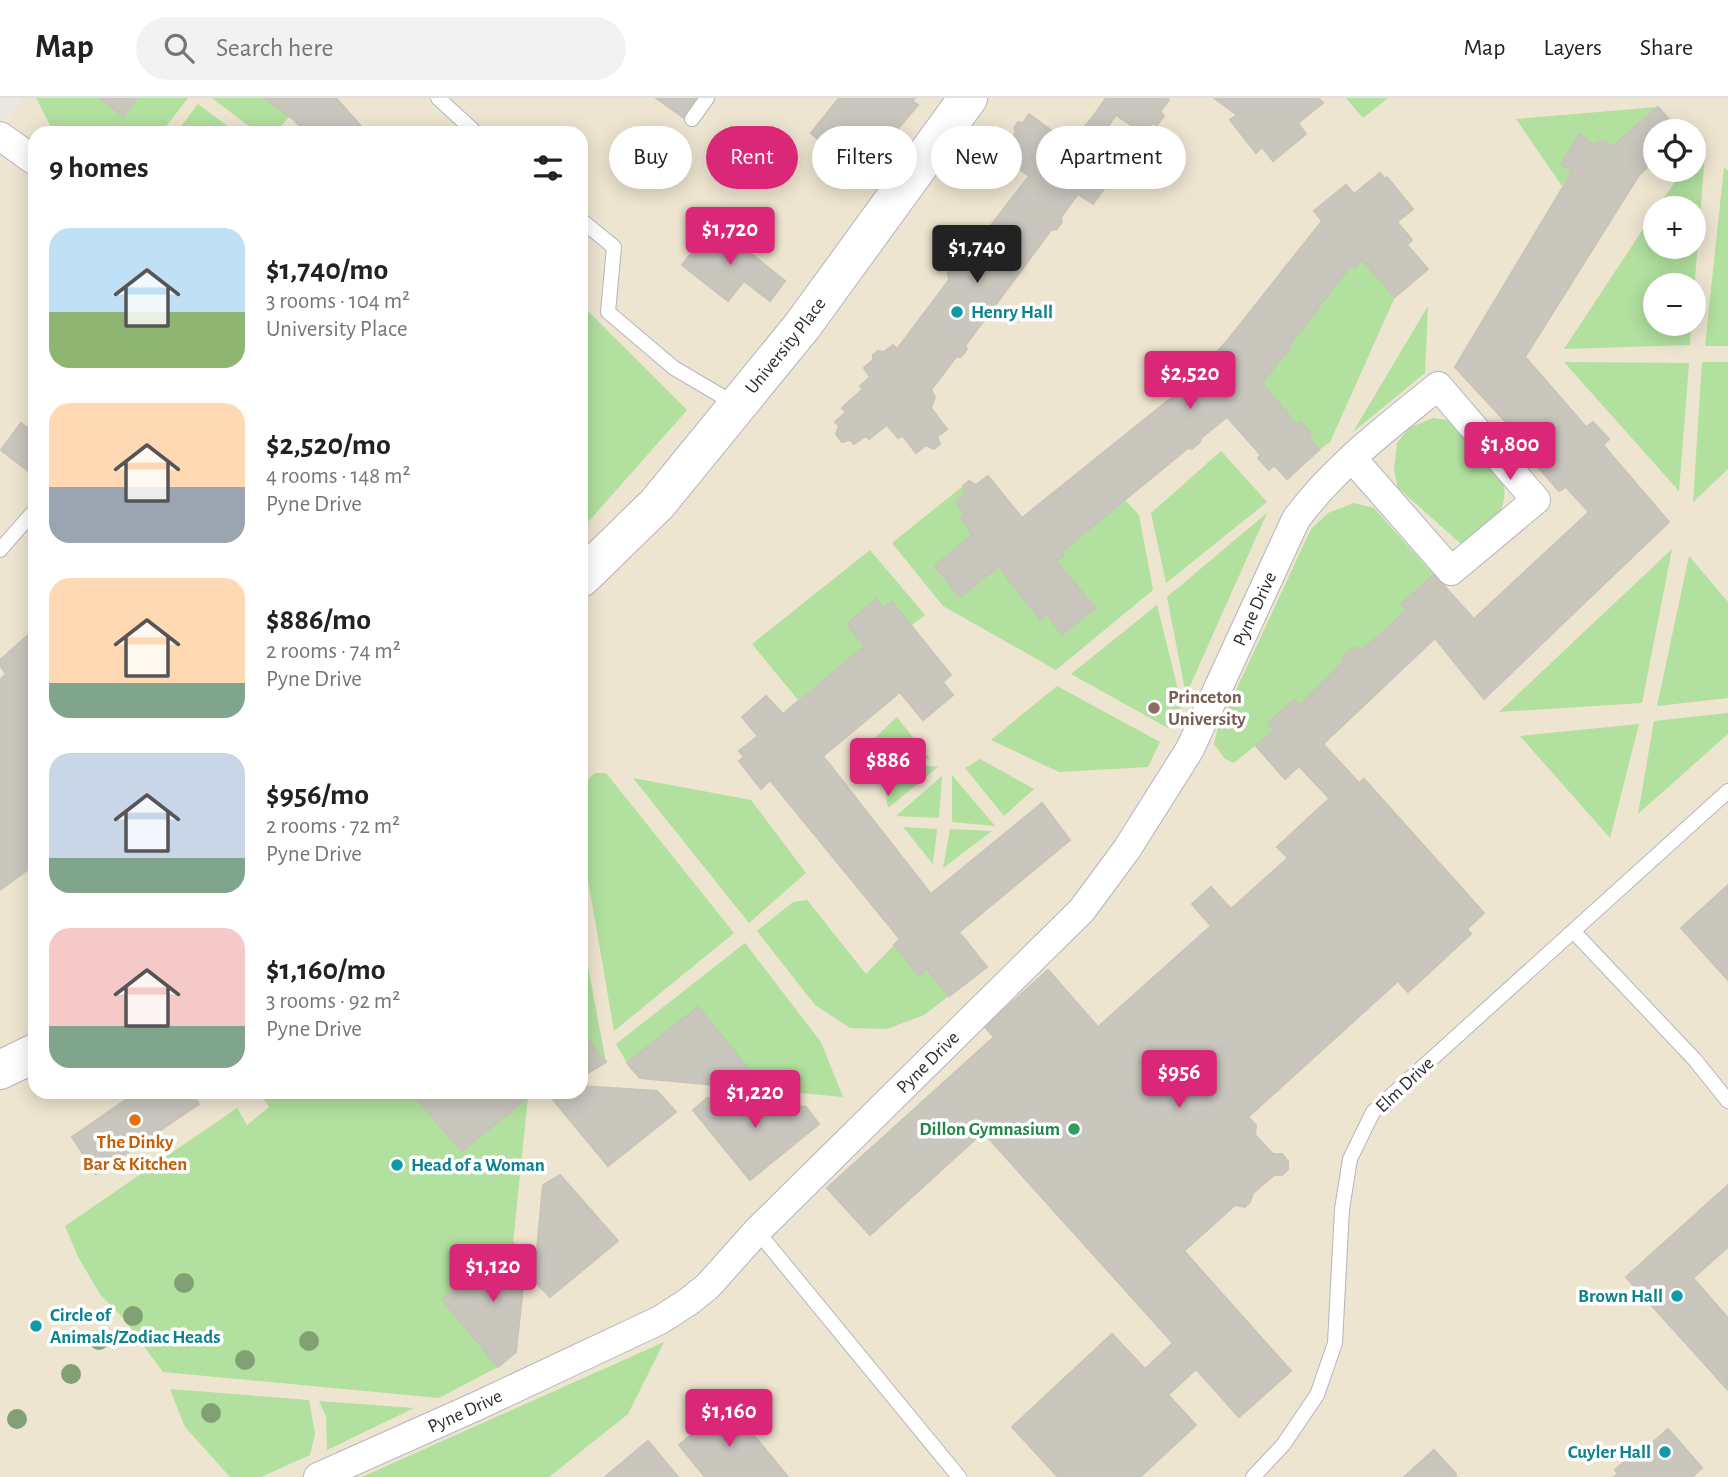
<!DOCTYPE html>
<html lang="en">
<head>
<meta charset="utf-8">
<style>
  :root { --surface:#fff; --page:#f2f2f2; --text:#222; --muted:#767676; --line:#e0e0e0; --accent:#db2777 }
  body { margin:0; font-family:"Alegreya Sans",sans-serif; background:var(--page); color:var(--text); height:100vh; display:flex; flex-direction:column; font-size:26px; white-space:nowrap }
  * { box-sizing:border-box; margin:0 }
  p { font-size:23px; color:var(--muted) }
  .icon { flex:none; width:38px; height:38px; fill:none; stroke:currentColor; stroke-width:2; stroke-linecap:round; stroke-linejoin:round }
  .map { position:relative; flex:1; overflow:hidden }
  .drawer { position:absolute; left:28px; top:28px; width:560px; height:973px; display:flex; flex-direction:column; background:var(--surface); border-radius:21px; box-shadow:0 4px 18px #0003 }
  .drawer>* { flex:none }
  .banner { position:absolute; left:609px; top:28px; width:665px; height:63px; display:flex; gap:14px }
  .controls { position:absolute; left:1643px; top:21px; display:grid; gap:14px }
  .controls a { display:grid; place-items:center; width:63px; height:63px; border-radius:50%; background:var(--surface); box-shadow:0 4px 18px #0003; font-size:35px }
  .price { position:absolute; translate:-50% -60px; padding:0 16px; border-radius:7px; background:var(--accent); color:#fff; font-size:23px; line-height:46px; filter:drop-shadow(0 2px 4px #0008) }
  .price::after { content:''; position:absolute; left:50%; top:42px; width:21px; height:16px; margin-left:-10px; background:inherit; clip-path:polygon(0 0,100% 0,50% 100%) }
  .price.current { background:#222; color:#fff }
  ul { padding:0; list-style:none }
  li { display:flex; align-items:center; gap:21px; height:175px; padding:0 21px }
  li span { display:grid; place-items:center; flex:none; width:196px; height:140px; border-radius:21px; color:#555 }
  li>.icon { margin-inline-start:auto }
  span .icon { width:84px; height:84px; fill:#fffc; stroke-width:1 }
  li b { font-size:30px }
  h2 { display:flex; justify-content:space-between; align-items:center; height:84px; padding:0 21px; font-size:30px }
  .chip { padding:0 24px; border-radius:32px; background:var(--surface); box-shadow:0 4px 18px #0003; font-size:24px; line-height:63px }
  .chip.current { background:var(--accent); color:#fff }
  header { display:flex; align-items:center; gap:42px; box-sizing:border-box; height:98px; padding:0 35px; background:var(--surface); border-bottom:2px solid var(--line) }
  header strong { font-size:33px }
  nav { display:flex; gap:38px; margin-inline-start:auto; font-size:24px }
  .search { width:490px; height:63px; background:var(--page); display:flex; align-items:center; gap:18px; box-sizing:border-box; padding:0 24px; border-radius:38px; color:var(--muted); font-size:26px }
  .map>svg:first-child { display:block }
</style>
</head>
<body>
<header>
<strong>Map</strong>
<div class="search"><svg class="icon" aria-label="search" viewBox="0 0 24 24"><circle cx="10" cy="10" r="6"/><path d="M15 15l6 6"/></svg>Search here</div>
<nav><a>Map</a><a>Layers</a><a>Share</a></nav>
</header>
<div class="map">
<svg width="1728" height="1379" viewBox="0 0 1728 1379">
  <rect width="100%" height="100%" fill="#ede8df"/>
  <!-- education -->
  <path fill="#ede5d0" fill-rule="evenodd" d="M24,0H1728V1379H0V35ZM1656,33H1694V72H1656ZM35,35H581V994H35ZM1656,110H1694V149H1656ZM1656,187H1694V226H1656Z"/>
  <!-- green -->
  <g fill="#b1e09f">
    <path d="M36,0H100L123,18L137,0H188L161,35H54Z"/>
    <path d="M212,0H265L289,19L275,35H258Z"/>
    <path d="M1346,0H1388L1363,20Z"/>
    <path d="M198,6L237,35H176Z"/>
    <path d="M1658,9L1613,48L1601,43L1594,47L1579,36L1561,65L1572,74L1562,88L1516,21Z"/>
    <path d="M1697,50L1705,56L1694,193V187H1656V226H1691L1690,247L1564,251L1655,113L1656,149H1694V110H1657L1683,72H1694V55Z"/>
    <path d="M1724,69L1728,73V248H1705Z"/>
    <path d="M1362,161L1395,199L1330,344L1319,352L1308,339L1311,336L1301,324L1297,327L1261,285L1290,250L1289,248L1351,167L1355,170Z"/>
    <path d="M581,206L687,312L581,432Z"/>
    <path d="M1428,208L1425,275L1353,334Z"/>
    <path d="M1564,264L1689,265L1679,393Z"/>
    <path d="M1702,264H1728V371L1693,404Z"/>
    <path d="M1433,320L1454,323C1464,334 1493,361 1499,372C1513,401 1498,425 1477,445H1460L1398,390L1394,371L1397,345L1409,330Z"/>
    <path d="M1221,353L1267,404L1166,485L1151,415Z"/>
    <path d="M963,388L966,395L956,404L965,416L961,419L972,437L935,468L960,499L998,468L1040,521L1046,516L1062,536L1095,510L1056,463L1064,457L1061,454L1125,402L1139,417L1153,492L1056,572L943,508L892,445Z"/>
    <path d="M1354,405L1374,410L1434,477L1402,505L1407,512L1364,551L1353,550L1343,559L1342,566L1300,606L1294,603L1274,632L1234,665L1225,661L1214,646L1217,633L1311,431L1328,415Z"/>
    <path d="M1267,415L1186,597L1167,499Z"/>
    <path d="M1672,451L1642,605L1499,614Z"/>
    <path d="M870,452L925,517L911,528L892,504L883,510L876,502L847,526L865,548L798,602L752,546Z"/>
    <path d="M1689,458L1728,504V600L1657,608Z"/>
    <path d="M1157,507L1182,608L1168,630L1071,576Z"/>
    <path d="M1057,588L1160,644L1148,669L1059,674L991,642Z"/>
    <path d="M1728,615V636L1638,716L1654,623Z"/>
    <path d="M897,619L930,661L877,654L875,640Z"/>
    <path d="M1639,626L1610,740L1520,638Z"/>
    <path d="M980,661L1034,691L1004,718L965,670Z"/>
    <path d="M880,662L938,669L888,710Z"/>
    <path d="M595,675H606L734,835L614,933L581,741V688Z"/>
    <path d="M952,677L995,728L952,724Z"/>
    <path d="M942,678L939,720L896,718Z"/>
    <path d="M633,680L751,702L806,775L749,825Z"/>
    <path d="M903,729L937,731L933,766Z"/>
    <path d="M950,731L992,733L943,770Z"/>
    <path d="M807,802L866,876L894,847L919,876L927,871L949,898L924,917L887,931L850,930L815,907L757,833L793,804Z"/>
    <path d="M581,832L606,964L581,934Z"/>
    <path d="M745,845L821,944L843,999L736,989L753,976L698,910L627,965L616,946Z"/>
    <path d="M259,994H411L463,1053L528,999L513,1145L442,1201L498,1269L439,1300L163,1274L122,1219L100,1196L78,1159L65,1128L237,1010L247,1027L269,1009Z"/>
    <path d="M664,1244L628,1316L549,1379H362Z"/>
    <path d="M170,1291L309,1302L315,1336L310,1357L261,1379H230L185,1329Z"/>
    <path d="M319,1303L414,1310L327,1352L326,1318Z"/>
  </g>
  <!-- building -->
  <g fill="#c9c6be" stroke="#c8c4b9" stroke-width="2">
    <path d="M100,0H137L123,18Z"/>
    <path d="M265,0H336L367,35H306L294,22Z"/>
    <path d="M656,0H703L687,22Z"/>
    <path d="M839,0H915L912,3L918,7L884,47L878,43L854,71L811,35Z"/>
    <path d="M1106,0H1166L1169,2L1160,14L1164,18L1157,27L1152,25L1144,36L1116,17L1106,31L1092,20Z"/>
    <path d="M1214,0H1318L1323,5L1298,25L1306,36L1273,63L1262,49L1256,55L1230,22L1237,17Z"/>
    <path d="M1658,9L1679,33H1656V61L1639,77L1525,259L1586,329L1593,324L1609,341L1603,347L1669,424L1484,601L1435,540L1323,646L1359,685L1347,696L1341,690L1330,701L1299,668L1285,681L1256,648L1274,632L1268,625L1294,602L1300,607L1342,566L1343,559L1353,550L1364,551L1407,512L1401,506L1434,477L1474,521L1589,414L1566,389L1559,393L1536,367L1540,361L1455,269L1572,74L1561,66L1579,36L1594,47L1601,43L1613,48Z"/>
    <path d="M1029,16L1070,46L1092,20L1106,31L1091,52L1118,71L1093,106L1078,96L1061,119L1062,124L1057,131L1051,132L965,248L967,251L961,259H956L931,292L935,299L931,310L947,331L937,339L940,346L934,351L926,347L916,355L903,338L898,340L887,327L869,341L866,338L854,346L850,342L842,344L836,336L839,328L835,324L846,314L842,310L863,291L860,288L870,279L864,270L873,262V257L878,253L884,254L893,247L897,251L949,182L948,175L954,169H959L976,147L975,140L978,136L985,135L1029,78L1005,60L1015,47L1010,42L1016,34L1014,30L1018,24L1023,25Z"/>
    <path d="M1380,75L1385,81L1387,79L1413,111L1397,124L1412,142L1407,147L1428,171L1395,199L1362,161L1355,170L1351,167L1289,248L1290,250L1261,285L1297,327L1301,324L1312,336L1308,339L1319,352L1287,381L1274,367L1269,372L1258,360L1261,357L1227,319L1201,340L1200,344L1192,351L1188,350L1061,454L1064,457L1056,463L1095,510L1062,536L1046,516L1040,521L998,468L960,499L935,468L972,437L961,419L965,416L956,404L966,395L963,388L969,383L976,387L988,378L1022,420L1201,276L1197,273L1202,264L1208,258L1217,254L1227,243L1322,123L1314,113L1346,87L1354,96Z"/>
    <path d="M714,126L785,183L770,203L744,183L728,203L682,167Z"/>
    <path d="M21,325L35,336V369L31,375L1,352Z"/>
    <path d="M876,501L883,510L892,504L951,577L943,584L953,597L923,622L900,594L823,658L931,796L1042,705L1070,742L959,834L987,869L949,898L927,871L919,877L894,847L900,841L770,682L761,691L739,663L744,659L739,653L758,638L742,619L766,598L783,616L865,548L847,526Z"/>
    <path d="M35,531V766L0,792V582L6,576L0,567V562Z"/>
    <path d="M1364,681L1484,815L1467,831L1471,836L1408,894L1398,883L1248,1019L1256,1027L1255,1037L1273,1056H1282L1288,1063V1071L1282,1077H1274L1253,1095L1250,1104L1245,1109L1235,1107L1184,1153L1291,1273L1239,1319L1196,1271L1168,1297L1196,1327L1140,1379H1058L1012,1329L1112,1236L1145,1271L1173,1245L983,1034L870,1137L827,1090L994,939L985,929L1048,872L1098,929L1211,828L1192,806L1211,789L1231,811L1288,760L1277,749L1341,690L1347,696Z"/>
    <path d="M1728,787V882L1681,830Z"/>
    <path d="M698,909L753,976L736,989L640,980L627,965Z"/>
    <path d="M581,934L606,964L588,975H581Z"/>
    <path d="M581,988L657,993L676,1014L608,1068L550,998L555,994H581Z"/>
    <path d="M137,994H191L199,1006L96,1076L72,1039Z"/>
    <path d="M411,994H524L528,999L462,1053Z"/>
    <path d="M707,1000L806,1009L819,1026L750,1082L693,1012Z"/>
    <path d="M560,1077L618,1143L550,1199L534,1183L543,1087Z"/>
    <path d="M1728,1087V1149L1693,1180L1728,1220V1292L1626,1179Z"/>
    <path d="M513,1145L526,1160L516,1254L498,1269L442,1201Z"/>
    <path d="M728,1306L788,1379H705L679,1347L698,1331L697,1326L706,1320H710Z"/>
    <path d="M1668,1331L1702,1370L1692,1379H1614L1618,1376L1615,1372L1636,1353L1640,1356Z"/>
    <path d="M648,1343L678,1379H605Z"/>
    <path d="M1434,1352L1456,1376V1379H1404Z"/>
  </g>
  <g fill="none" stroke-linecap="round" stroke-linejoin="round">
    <!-- lane casing -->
    <g stroke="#b3b5bf" stroke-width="16">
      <g id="lane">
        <path d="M438,0L476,35"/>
        <path d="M692,21L707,0"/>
        <path d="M581,122L614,149L608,214L674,270L735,306"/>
        <path d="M0,452L35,412"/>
        <path d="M1574,834L1695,962L1728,1003"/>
        <path d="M757,1133L959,1379"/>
        <path d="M1253,1379L1283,1347L1317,1297L1335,1245L1342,1111L1350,1061L1373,1014L1728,693"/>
      </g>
    </g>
    <!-- street casing -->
    <g stroke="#b3b5bf" stroke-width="30">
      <g id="street">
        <path d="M0,38L35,63"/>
        <path id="s1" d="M318,1379L477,1308L660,1222L688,1204L708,1188L757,1133L1082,812L1127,751L1190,651L1296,421C1335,368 1388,329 1438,288L1536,402L1451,473L1352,360"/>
      </g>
    </g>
    <!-- secondary casing -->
    <g stroke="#b3b5bf" stroke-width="40">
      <g id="secondary">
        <path id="s2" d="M581,480L657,406L803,227L968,0"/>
        <path d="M0,972L35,955"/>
      </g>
    </g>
    <!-- lane -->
    <use href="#lane" stroke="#fff" stroke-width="14"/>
    <!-- street -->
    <use href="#street" stroke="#fff" stroke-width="28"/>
    <!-- secondary -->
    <use href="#secondary" stroke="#fff" stroke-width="38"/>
  </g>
  <!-- trees -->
  <g fill="#81a175">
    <circle cx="184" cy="1185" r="10"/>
    <circle cx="133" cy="1218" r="10"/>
    <circle cx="99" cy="1242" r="10"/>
    <circle cx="309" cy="1243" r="10"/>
    <circle cx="245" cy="1262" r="10"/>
    <circle cx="71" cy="1276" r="10"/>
    <circle cx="211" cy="1315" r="10"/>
    <circle cx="17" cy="1321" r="10"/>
  </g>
  <!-- markers -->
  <g fill="#0f9aa8" stroke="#fff" stroke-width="2.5">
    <circle cx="957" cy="214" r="7"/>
    <circle cx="397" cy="1067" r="7"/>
    <circle cx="1677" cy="1198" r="7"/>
    <circle cx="36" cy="1228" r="7"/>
    <circle cx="1665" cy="1354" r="7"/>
  </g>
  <circle fill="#8d6e63" stroke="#fff" stroke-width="2.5" cx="1154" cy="610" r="7"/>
  <circle fill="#e8710a" stroke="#fff" stroke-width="2.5" cx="135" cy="1022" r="7"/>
  <circle fill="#2e9e5b" stroke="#fff" stroke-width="2.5" cx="1074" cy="1031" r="7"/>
  <g text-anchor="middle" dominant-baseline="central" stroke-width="7" stroke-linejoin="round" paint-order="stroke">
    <!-- culture labels -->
    <g font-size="19" font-weight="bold" fill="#0d838f" stroke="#fff" text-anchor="start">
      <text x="971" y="214">Henry Hall</text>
      <text x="411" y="1067">Head of a Woman</text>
      <text x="1663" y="1198" text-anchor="end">Brown Hall</text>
      <text x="50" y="1217">Circle of<tspan x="50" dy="22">Animals/Zodiac Heads</tspan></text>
      <text x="1651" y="1354" text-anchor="end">Cuyler Hall</text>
    </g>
    <!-- street labels -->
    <g font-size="19" fill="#2c2c2c" stroke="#fff">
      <text stroke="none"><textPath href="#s2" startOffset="310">University Place</textPath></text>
      <text stroke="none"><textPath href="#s1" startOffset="1314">Pyne Drive</textPath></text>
      <text stroke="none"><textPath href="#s1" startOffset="749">Pyne Drive</textPath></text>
      <text transform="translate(1405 987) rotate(-43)">Elm Drive</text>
      <text stroke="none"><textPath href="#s1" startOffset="161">Pyne Drive</textPath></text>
    </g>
    <!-- education labels -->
    <g font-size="19" font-weight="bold" fill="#785e54" stroke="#fff" text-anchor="start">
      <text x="1168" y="599">Princeton<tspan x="1168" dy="22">University</tspan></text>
    </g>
    <!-- leisure labels -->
    <g font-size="19" font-weight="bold" fill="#27864d" stroke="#fff" text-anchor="end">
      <text x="1060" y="1031">Dillon Gymnasium</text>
    </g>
    <!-- food labels -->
    <g font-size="19" font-weight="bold" fill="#c56008" stroke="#fff">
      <text x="135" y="1044">The Dinky<tspan x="135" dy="22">Bar &amp; Kitchen</tspan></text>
    </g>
  </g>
</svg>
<div class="controls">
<a><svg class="icon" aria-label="locate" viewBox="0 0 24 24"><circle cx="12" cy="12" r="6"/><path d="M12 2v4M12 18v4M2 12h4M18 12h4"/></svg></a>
<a>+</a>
<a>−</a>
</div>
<b class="price" style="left:730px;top:169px">$1,720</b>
<b class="price current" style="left:977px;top:187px">$1,740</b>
<b class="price" style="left:1190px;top:313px">$2,520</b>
<b class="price" style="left:1510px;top:384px">$1,800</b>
<b class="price" style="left:888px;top:700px">$886</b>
<b class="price" style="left:1179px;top:1012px">$956</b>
<b class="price" style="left:755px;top:1032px">$1,220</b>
<b class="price" style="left:493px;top:1206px">$1,120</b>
<b class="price" style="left:729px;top:1351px">$1,160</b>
<div class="banner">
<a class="chip">Buy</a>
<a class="chip current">Rent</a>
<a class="chip">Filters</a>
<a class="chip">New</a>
<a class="chip">Apartment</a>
</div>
<section class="drawer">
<h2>9 homes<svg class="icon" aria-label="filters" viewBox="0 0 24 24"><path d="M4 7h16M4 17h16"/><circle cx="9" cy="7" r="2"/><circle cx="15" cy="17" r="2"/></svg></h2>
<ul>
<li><span style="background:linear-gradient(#bfe0f5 60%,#8fb573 0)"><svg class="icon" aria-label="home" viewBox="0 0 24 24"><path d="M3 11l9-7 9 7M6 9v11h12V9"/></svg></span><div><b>$1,740/mo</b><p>3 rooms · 104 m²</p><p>University Place</p></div></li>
<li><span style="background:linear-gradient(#ffd9b3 60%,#9aa5b1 0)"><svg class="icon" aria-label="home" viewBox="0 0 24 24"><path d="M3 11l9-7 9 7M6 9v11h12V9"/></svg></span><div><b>$2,520/mo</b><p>4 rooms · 148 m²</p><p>Pyne Drive</p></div></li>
<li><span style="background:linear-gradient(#ffd9b3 75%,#7fa58c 0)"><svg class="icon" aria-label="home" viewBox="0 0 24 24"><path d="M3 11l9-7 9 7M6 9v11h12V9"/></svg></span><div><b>$886/mo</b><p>2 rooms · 74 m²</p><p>Pyne Drive</p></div></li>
<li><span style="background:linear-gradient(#c9d6e8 75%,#7fa58c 0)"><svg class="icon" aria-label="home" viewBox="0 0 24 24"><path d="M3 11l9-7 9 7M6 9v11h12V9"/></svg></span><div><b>$956/mo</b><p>2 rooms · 72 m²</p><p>Pyne Drive</p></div></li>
<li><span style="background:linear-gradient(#f6c9c9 70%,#7fa58c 0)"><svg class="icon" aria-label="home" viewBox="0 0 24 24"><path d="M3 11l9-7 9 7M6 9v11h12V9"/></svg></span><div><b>$1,160/mo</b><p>3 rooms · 92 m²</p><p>Pyne Drive</p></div></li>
</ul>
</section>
</div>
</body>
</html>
